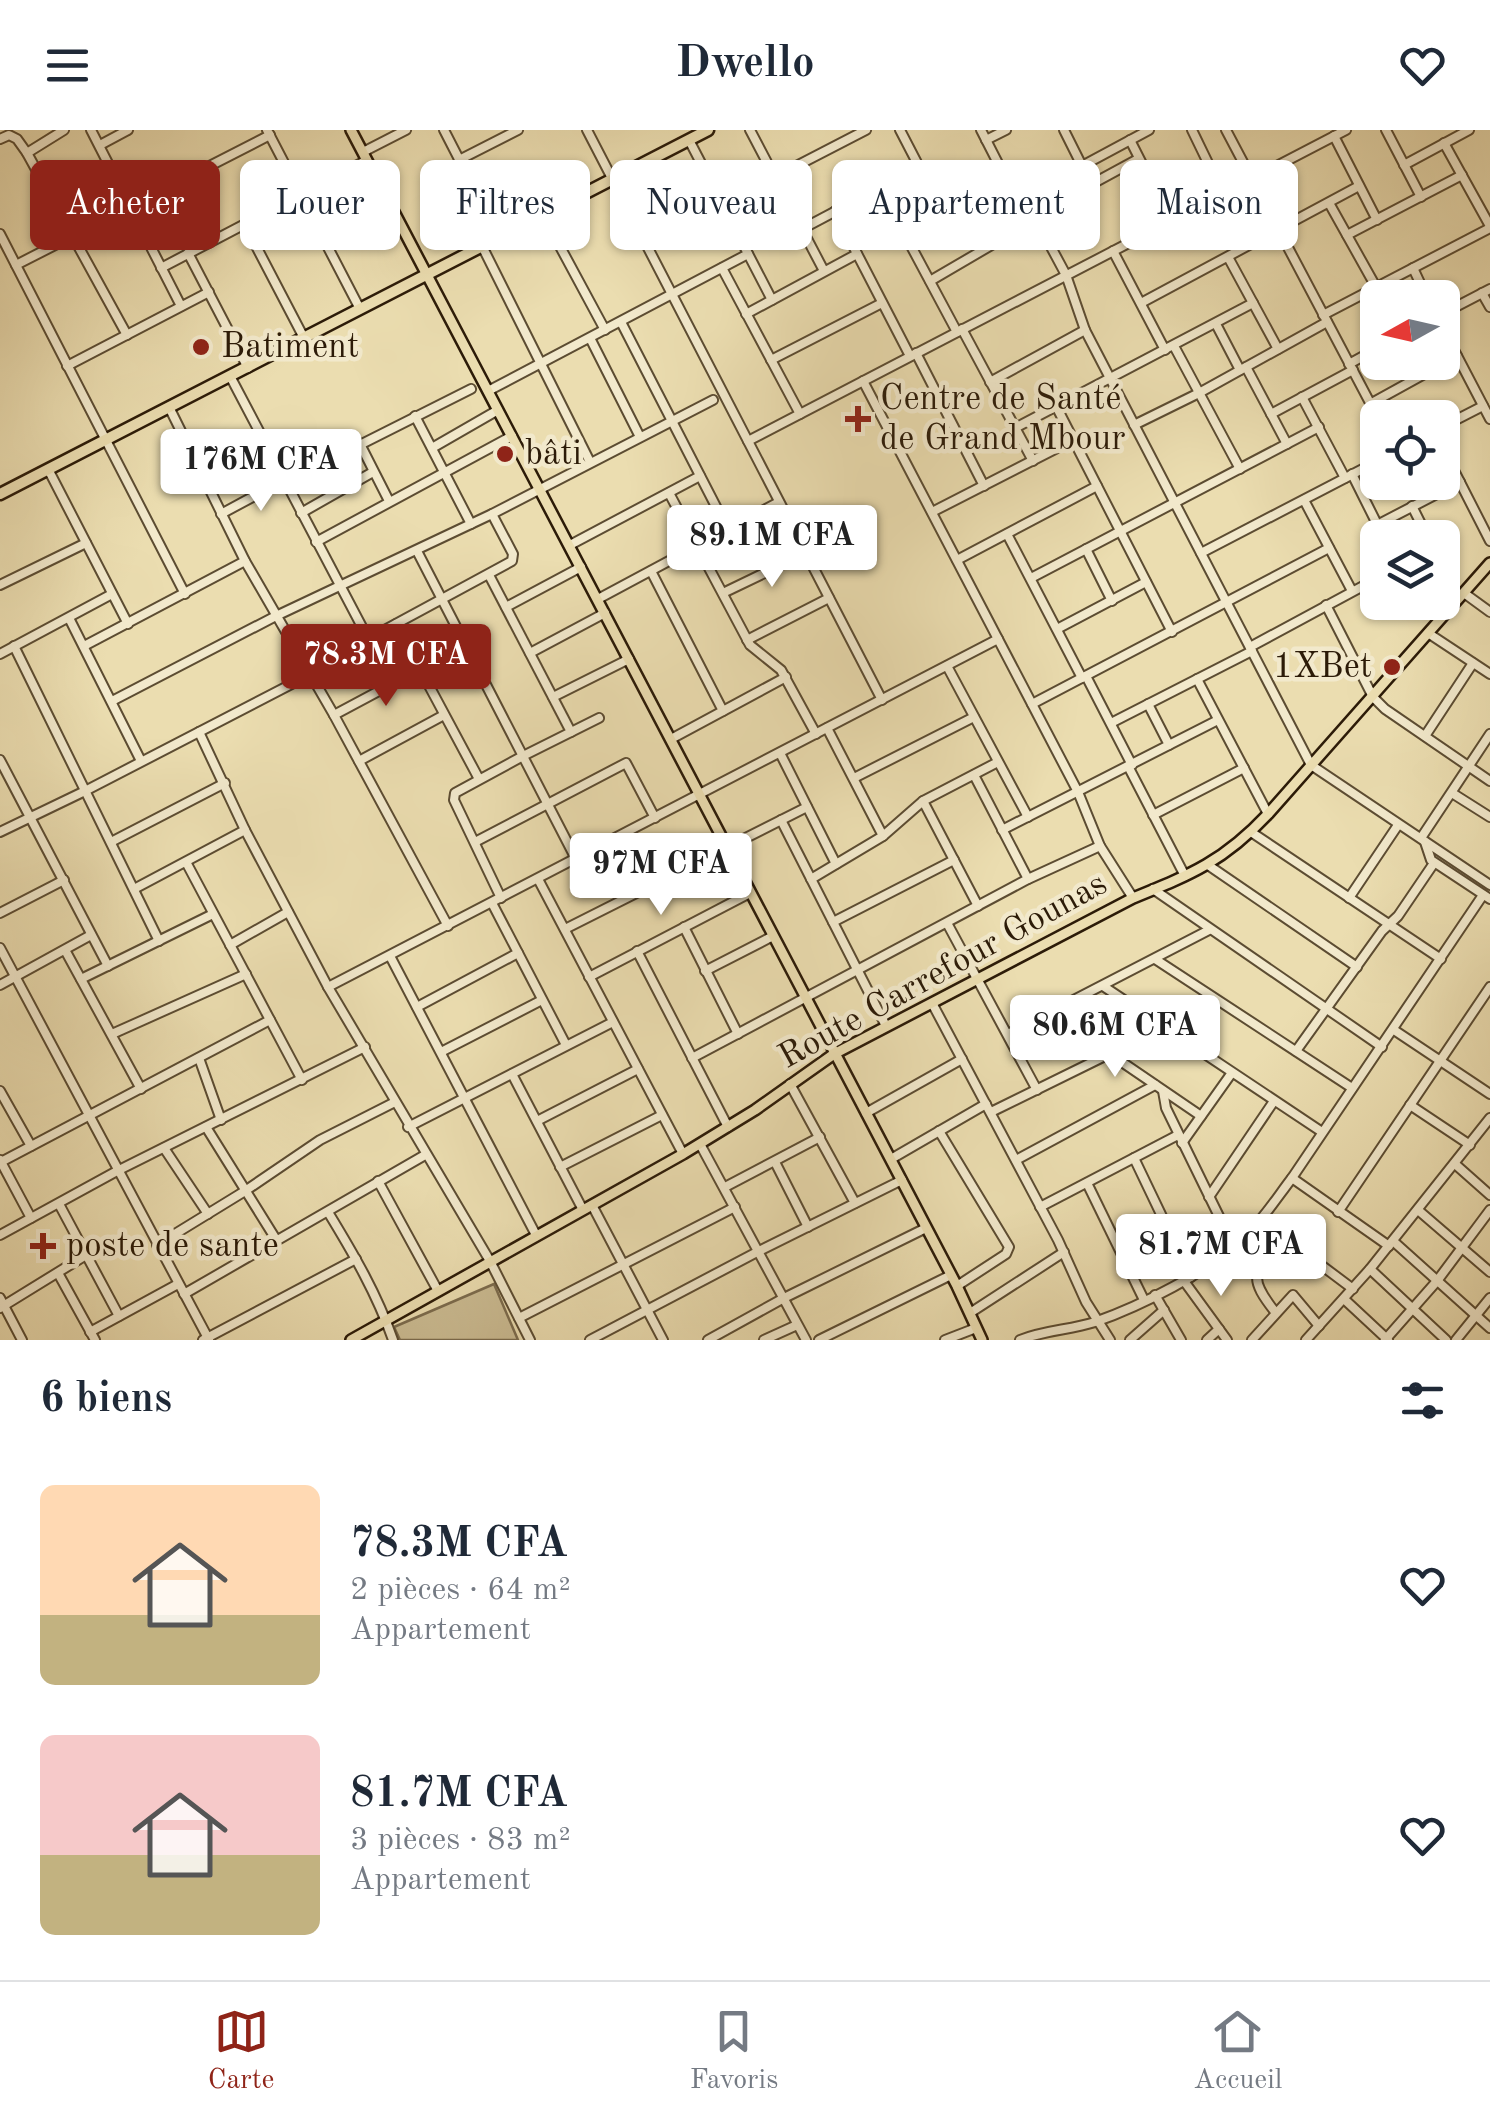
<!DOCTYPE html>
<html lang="fr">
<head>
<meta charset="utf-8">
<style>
  :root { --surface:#fff; --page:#f2f2f3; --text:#1f2937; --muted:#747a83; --line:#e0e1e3; --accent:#8f2418 }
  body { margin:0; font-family:"Old Standard TT",serif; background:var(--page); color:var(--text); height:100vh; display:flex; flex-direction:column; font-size:38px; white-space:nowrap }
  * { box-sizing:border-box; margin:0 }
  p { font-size:32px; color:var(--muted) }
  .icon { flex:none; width:55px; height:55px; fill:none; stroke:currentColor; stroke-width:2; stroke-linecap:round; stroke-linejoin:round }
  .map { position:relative; height:1210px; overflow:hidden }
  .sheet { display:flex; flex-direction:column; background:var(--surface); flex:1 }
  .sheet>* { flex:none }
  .hud { position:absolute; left:30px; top:30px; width:1430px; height:90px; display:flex; gap:20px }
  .needle { width:65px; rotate:262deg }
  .buttons { position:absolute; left:1360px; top:150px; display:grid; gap:20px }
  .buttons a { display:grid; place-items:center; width:100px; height:100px; border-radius:15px; background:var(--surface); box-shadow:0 2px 8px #0004; font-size:50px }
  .price { position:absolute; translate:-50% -85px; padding:0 22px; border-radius:10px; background:#fff; color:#222; font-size:32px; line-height:65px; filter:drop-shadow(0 2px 5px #0008) }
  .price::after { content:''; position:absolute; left:50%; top:60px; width:30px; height:22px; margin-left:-15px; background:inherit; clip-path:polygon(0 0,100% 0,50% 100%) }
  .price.active { background:var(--accent); color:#fff }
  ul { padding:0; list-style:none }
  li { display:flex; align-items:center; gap:30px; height:250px; padding:0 40px }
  li span { display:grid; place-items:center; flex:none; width:280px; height:200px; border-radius:15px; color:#555 }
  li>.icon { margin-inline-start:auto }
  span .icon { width:120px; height:120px; fill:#fffc; stroke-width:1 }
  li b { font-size:42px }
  h2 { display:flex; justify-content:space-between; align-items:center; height:120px; padding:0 40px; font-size:42px }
  .tag { padding:0 35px; border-radius:15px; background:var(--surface); box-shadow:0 2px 8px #0004; font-size:35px; line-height:90px }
  .tag.active { background:var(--accent); color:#fff }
  header { display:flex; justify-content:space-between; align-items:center; height:130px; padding:0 40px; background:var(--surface); font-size:45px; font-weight:800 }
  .menu { display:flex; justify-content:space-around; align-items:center; height:140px; border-top:2px solid var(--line); background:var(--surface); font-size:28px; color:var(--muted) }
  .menu a { display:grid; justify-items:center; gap:5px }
  .menu .active { color:var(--accent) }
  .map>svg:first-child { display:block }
</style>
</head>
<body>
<header><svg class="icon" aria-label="menu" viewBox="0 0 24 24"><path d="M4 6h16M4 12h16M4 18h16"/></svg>Dwello<svg class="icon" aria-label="heart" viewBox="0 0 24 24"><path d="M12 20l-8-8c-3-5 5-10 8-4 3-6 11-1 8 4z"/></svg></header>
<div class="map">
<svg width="1490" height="1210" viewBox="0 0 1490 1210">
  <rect width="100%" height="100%" fill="#ebddb0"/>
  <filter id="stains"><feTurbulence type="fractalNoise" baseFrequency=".002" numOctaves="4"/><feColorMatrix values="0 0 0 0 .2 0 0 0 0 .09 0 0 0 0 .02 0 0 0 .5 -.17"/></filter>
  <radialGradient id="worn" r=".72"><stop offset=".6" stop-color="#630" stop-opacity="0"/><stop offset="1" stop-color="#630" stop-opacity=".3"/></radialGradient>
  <!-- green -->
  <path fill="#cbbc93" stroke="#7c6c4e" stroke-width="2.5" d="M494,1154L518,1210H400L394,1197Z"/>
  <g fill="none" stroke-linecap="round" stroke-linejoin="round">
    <!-- minor casing -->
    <g stroke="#5c4c32" stroke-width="12">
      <g id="minor">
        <path d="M91,0L181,176"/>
        <path d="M267,0L360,179"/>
        <path d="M444,0L499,107"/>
        <path d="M587,0L882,570"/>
        <path d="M750,0L824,141"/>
        <path d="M900,0L942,81"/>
        <path d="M981,0L1005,47L1036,89L1066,145L1085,200L1311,635L1490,755"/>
        <path d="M1064,0L1091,54"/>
        <path d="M1192,0L1223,64"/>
        <path d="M1226,0L1378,288"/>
        <path d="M1386,0L1421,67"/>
        <path d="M1334,6L1377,90"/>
        <path d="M0,9L9,5L17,9L27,23L127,205"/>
        <path d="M689,10L772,170"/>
        <path d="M986,10L1006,0"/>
        <path d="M1130,10L1171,91"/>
        <path d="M1444,13L1490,96"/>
        <path d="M100,15L128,0"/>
        <path d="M363,22L406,0"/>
        <path d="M27,23L64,0"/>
        <path d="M459,30L518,0"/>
        <path d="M1404,35L1469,0"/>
        <path d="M1082,36L1149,0"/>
        <path d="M775,47L866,0"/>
        <path d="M880,58L957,202"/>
        <path d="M1329,73L1376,157"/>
        <path d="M835,81L910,226"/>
        <path d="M543,85L605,200"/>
        <path d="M1033,86L1138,29"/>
        <path d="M245,95L304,208"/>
        <path d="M802,99L919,37"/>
        <path d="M903,101L1005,47"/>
        <path d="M0,104L185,464"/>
        <path d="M1347,105L1462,45"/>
        <path d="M646,114L723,75"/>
        <path d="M482,116L590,332"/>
        <path d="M1113,121L1165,220"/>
        <path d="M188,123L248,238"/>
        <path d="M1228,127L1278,219"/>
        <path d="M16,135L270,5"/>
        <path d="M161,138L367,30"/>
        <path d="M722,138L800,284"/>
        <path d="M1413,138L1427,168"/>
        <path d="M930,151L1036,89"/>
        <path d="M1482,163L1490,177"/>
        <path d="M1141,173L1359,56"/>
        <path d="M746,184L857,124"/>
        <path d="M1442,184L1490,159"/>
        <path d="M1323,185L1490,98"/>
        <path d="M621,192L727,398"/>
        <path d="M1216,194L1240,240"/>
        <path d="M1442,197L1490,289"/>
        <path d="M962,199L1033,331"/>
        <path d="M590,208L640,307"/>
        <path d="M1174,216L1240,339"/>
        <path d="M916,223L984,356"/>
        <path d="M771,230L882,173"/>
        <path d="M1349,234L1378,218"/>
        <path d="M67,236L209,162"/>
        <path d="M1246,237L1287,314"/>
        <path d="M230,246L392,554"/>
        <path d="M863,251L1078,662L1100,716L1133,768"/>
        <path d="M990,252L1085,200"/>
        <path d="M488,261L748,124"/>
        <path d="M1302,267L1345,348"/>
        <path d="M1370,274L1457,226"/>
        <path d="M1056,276L1172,502"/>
        <path d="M169,277L245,431L334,585L448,796"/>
        <path d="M1271,284L1353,240"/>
        <path d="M415,286L471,394"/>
        <path d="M1134,295L1199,263L1327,192"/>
        <path d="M1442,297L1483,276"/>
        <path d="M1015,298L1253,173"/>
        <path d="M748,311L1346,0"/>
        <path d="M360,314L389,371"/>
        <path d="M1442,317L1490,411"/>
        <path d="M432,318L498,280"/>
        <path d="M48,339L128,494"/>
        <path d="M306,342L471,259"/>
        <path d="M1352,344L1384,408"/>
        <path d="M669,363L750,515L781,540L816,604"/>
        <path d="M1304,370L1352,461"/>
        <path d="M1412,376L1428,408"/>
        <path d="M932,382L1073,310"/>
        <path d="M301,383L373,342"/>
        <path d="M221,384L284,350"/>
        <path d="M1377,395L1460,352"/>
        <path d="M1007,404L1082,548"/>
        <path d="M316,412L512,306"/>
        <path d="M570,415L700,346"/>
        <path d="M1086,419L1112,471"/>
        <path d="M417,421L576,729"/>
        <path d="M1201,423L1378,331"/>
        <path d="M957,430L1097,356"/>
        <path d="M1442,435L1459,468"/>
        <path d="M651,441L723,581"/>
        <path d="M489,445L571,602"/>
        <path d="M1031,448L1319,297"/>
        <path d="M0,455L86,413"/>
        <path d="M723,463L806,423"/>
        <path d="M1464,463L1490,482"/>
        <path d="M598,469L779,372"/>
        <path d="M1326,475L1373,567L1385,579L1490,651"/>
        <path d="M506,477L581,437"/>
        <path d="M69,488L141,631"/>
        <path d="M396,494L479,649"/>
        <path d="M1057,499L1146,452"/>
        <path d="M1428,503L1490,544"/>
        <path d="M368,509L512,431L513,424L492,384"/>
        <path d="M747,510L829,468"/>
        <path d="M14,516L159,811"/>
        <path d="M84,516L245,431"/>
        <path d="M1250,517L1378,448"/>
        <path d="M530,523L605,483"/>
        <path d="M0,524L112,464"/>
        <path d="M947,536L1028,687"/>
        <path d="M1086,546L1132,635"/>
        <path d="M1197,549L1268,684"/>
        <path d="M553,567L629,529"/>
        <path d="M112,571L276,486L492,384L713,270"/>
        <path d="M1032,574L1329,418"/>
        <path d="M1148,574L1169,615"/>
        <path d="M334,585L420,539"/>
        <path d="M1111,593L1252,521"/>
        <path d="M827,598L883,706"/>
        <path d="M199,602L245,700L328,857L490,1131L530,1210"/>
        <path d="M1425,606L1473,533"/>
        <path d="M671,609L786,547"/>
        <path d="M780,623L836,734"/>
        <path d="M0,630L108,836"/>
        <path d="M359,631L444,585"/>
        <path d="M1128,636L1185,746"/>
        <path d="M974,645L1028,749"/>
        <path d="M854,648L974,587"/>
        <path d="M1452,663L1490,687"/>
        <path d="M923,671L978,776"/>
        <path d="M1153,685L1244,638"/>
        <path d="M781,690L886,896"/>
        <path d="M1002,700L1218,590"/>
        <path d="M0,702L85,661L311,544"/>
        <path d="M1251,702L1441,829"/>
        <path d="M1421,708L1490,604"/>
        <path d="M111,712L225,653"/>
        <path d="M475,712L626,633L655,688"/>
        <path d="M1425,712L1431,730L1490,769"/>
        <path d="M186,732L302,950"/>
        <path d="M1208,735L1357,837"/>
        <path d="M538,749L683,1024"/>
        <path d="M811,749L883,706L923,671L998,632"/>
        <path d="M134,759L245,700"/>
        <path d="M1153,759L1382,917"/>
        <path d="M501,768L454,670L455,663L523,626L599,588"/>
        <path d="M1349,768L1398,695"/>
        <path d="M492,773L566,915"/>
        <path d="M0,783L64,750"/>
        <path d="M833,792L954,730"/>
        <path d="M947,793L1037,960"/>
        <path d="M684,797L738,904"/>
        <path d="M565,799L807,677"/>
        <path d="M230,815L288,782"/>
        <path d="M0,818L209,1210"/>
        <path d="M65,820L141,959"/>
        <path d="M637,821L728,997"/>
        <path d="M390,826L536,1105"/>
        <path d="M1155,829L1352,958"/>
        <path d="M705,841L773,806"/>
        <path d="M589,847L750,763"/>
        <path d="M81,849L213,784"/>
        <path d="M0,855L91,805"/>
        <path d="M1103,856L1322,1002"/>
        <path d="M328,857L998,509"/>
        <path d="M932,873L1058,1110L1086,1172L1110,1210"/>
        <path d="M417,877L518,823"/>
        <path d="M1050,883L1201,986"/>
        <path d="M1394,900L1490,964"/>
        <path d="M112,904L246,844"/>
        <path d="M1008,904L1209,800"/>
        <path d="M1296,921L1382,801L1398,786L1434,733"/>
        <path d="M441,922L542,870"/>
        <path d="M199,928L221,990"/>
        <path d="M692,928L1028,749L1100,716"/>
        <path d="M512,944L583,1080"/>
        <path d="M790,954L855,1073"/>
        <path d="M0,961L31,1016"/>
        <path d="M1163,961L1166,978L1234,1117"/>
        <path d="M1410,975L1470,1015"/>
        <path d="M991,982L1109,924"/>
        <path d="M866,983L962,929"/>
        <path d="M537,991L638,939"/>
        <path d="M206,997L277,1111"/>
        <path d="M408,997L613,892"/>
        <path d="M939,1001L1009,1117L1006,1124L957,1156"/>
        <path d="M1182,1013L1231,944"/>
        <path d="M700,1014L806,1210"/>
        <path d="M164,1018L208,1084"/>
        <path d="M1134,1028L1191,1147"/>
        <path d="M891,1029L986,974"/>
        <path d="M0,1030L31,1088"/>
        <path d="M1016,1030L1155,955"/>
        <path d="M1,1032L270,890"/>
        <path d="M775,1032L808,1097"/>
        <path d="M1455,1034L1490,1065"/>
        <path d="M560,1037L662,985"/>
        <path d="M1292,1048L1389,1116"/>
        <path d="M378,1051L438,1161"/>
        <path d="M1087,1053L1144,1170"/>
        <path d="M725,1057L820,1007"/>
        <path d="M1209,1067L1274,971"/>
        <path d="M59,1074L119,1186"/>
        <path d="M592,1075L663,1210"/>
        <path d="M1040,1077L1178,1005"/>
        <path d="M1418,1080L1490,1142"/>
        <path d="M328,1082C353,1123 377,1164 393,1210"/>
        <path d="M1338,1082L1490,857"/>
        <path d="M1261,1090L1353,1159"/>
        <path d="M0,1105L117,1041L365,917"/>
        <path d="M1393,1111L1490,1198"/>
        <path d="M157,1115L245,1061L320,1010L395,972"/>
        <path d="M1370,1139L1446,1210"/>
        <path d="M58,1143L95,1210"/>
        <path d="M1184,1151L1227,1210"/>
        <path d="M184,1164L425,1025"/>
        <path d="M1155,1165L1181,1210"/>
        <path d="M0,1168L22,1210"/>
        <path d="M1344,1169L1388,1210"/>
        <path d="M0,1178L86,1125"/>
        <path d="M970,1183L1064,1122"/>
        <path d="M1276,1183C1244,1143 1256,1142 1287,1109"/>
        <path d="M519,1188L735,1077"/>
        <path d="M90,1202L178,1154"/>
        <path d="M203,1210L356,1129"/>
        <path d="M590,1210L759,1121L902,1050"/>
        <path d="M708,1210L784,1168L926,1098"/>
        <path d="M764,1210L797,1195"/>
        <path d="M819,1210L951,1145"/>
        <path d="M945,1210L976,1198"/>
        <path d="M1020,1210C1045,1200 1070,1200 1095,1192C1141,1176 1208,1142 1243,1109C1262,1091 1276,1069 1292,1048L1483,765"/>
        <path d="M1130,1210L1164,1180"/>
        <path d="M1207,1210L1219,1199"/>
        <path d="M1252,1210L1293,1165L1319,1196"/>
        <path d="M1306,1210L1370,1139L1490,988"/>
        <path d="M1385,1210L1437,1151L1490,1080"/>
        <path d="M1456,1210L1490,1168"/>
      </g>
    </g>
    <!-- major casing -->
    <g stroke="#2c1b08" stroke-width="14">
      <g id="major">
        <path d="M351,0L957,1156L982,1210"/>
        <path d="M351,1210L683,1024L755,980L834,924L1133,768C1192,744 1224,731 1268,684L1490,433"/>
      </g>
    </g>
    <!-- highway casing -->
    <g stroke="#2c1b08" stroke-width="15">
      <path id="highway" d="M0,364L708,0"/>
    </g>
    <!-- minor -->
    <use href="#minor" stroke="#f2e9cc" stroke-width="8"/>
    <!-- major -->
    <use href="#major" stroke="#ebddb0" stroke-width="9"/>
    <!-- highway -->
    <use href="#highway" stroke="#ebddb0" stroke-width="10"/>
  </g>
  <!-- markers -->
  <g fill="#8f2418" stroke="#f2e9cc" stroke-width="4">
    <circle cx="201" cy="217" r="10"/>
    <path d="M853 274h10v10h10v10h-10v10h-10v-10h-10v-10h10z"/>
    <circle cx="505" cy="324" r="10"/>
    <circle cx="1392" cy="537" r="10"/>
    <path d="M38 1101h10v10h10v10h-10v10h-10v-10h-10v-10h10z"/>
  </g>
  <g text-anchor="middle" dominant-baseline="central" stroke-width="9" stroke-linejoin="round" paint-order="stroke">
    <!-- poi labels -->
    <g font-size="35" fill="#2c1b08" stroke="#f2e9cc" text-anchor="start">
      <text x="221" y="217">Batiment</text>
      <text x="880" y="269">Centre de Santé<tspan x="880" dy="40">de Grand Mbour</tspan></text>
      <text x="525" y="324">bâti</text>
      <text x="1372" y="537" text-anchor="end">1XBet</text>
      <text x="66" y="1116">poste de sante</text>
    </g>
    <!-- street labels -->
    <g font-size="35" fill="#2c1b08" stroke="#f2e9cc">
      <text transform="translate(943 841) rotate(-29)">Route Carrefour Gounas</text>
    </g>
  </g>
  <rect width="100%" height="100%" filter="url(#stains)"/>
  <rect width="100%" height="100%" fill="url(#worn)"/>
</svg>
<div class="buttons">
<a><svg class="needle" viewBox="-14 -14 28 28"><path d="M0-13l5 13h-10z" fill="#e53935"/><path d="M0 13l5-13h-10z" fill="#747a83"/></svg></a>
<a><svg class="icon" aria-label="locate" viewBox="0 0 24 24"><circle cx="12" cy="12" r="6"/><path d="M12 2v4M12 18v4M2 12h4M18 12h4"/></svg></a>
<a><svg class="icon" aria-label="layers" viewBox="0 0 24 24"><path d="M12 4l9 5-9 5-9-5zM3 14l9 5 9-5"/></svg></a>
</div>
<b class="price" style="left:261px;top:384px">176M CFA</b>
<b class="price" style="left:772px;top:460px">89.1M CFA</b>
<b class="price active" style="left:386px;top:579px">78.3M CFA</b>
<b class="price" style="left:661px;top:788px">97M CFA</b>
<b class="price" style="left:1115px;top:950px">80.6M CFA</b>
<b class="price" style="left:1221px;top:1169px">81.7M CFA</b>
<div class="hud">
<a class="tag active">Acheter</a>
<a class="tag">Louer</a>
<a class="tag">Filtres</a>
<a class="tag">Nouveau</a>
<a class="tag">Appartement</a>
<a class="tag">Maison</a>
</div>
</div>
<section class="sheet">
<h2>6 biens<svg class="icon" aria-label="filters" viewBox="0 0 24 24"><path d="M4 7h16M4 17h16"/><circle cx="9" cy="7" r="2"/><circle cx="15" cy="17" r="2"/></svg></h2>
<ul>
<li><span style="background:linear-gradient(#ffd9b3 65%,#c2b280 0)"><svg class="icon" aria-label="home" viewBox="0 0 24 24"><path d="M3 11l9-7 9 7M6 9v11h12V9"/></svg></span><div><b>78.3M CFA</b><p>2 pièces · 64 m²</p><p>Appartement</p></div><svg class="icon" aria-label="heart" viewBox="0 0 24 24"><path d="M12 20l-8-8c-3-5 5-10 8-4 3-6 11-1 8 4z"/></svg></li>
<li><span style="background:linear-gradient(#f6c9c9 60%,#c2b280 0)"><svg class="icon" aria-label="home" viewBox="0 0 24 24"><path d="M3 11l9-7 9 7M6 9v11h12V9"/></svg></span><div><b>81.7M CFA</b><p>3 pièces · 83 m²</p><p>Appartement</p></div><svg class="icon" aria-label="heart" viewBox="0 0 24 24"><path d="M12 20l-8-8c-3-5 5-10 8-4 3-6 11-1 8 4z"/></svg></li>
</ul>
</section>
<nav class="menu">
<a class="active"><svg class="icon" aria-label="map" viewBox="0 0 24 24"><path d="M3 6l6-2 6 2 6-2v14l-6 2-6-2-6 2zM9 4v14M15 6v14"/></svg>Carte</a>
<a><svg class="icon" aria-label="saved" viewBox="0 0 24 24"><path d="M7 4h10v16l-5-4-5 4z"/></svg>Favoris</a>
<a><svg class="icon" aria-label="home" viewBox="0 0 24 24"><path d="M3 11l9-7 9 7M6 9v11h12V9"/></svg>Accueil</a>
</nav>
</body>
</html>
